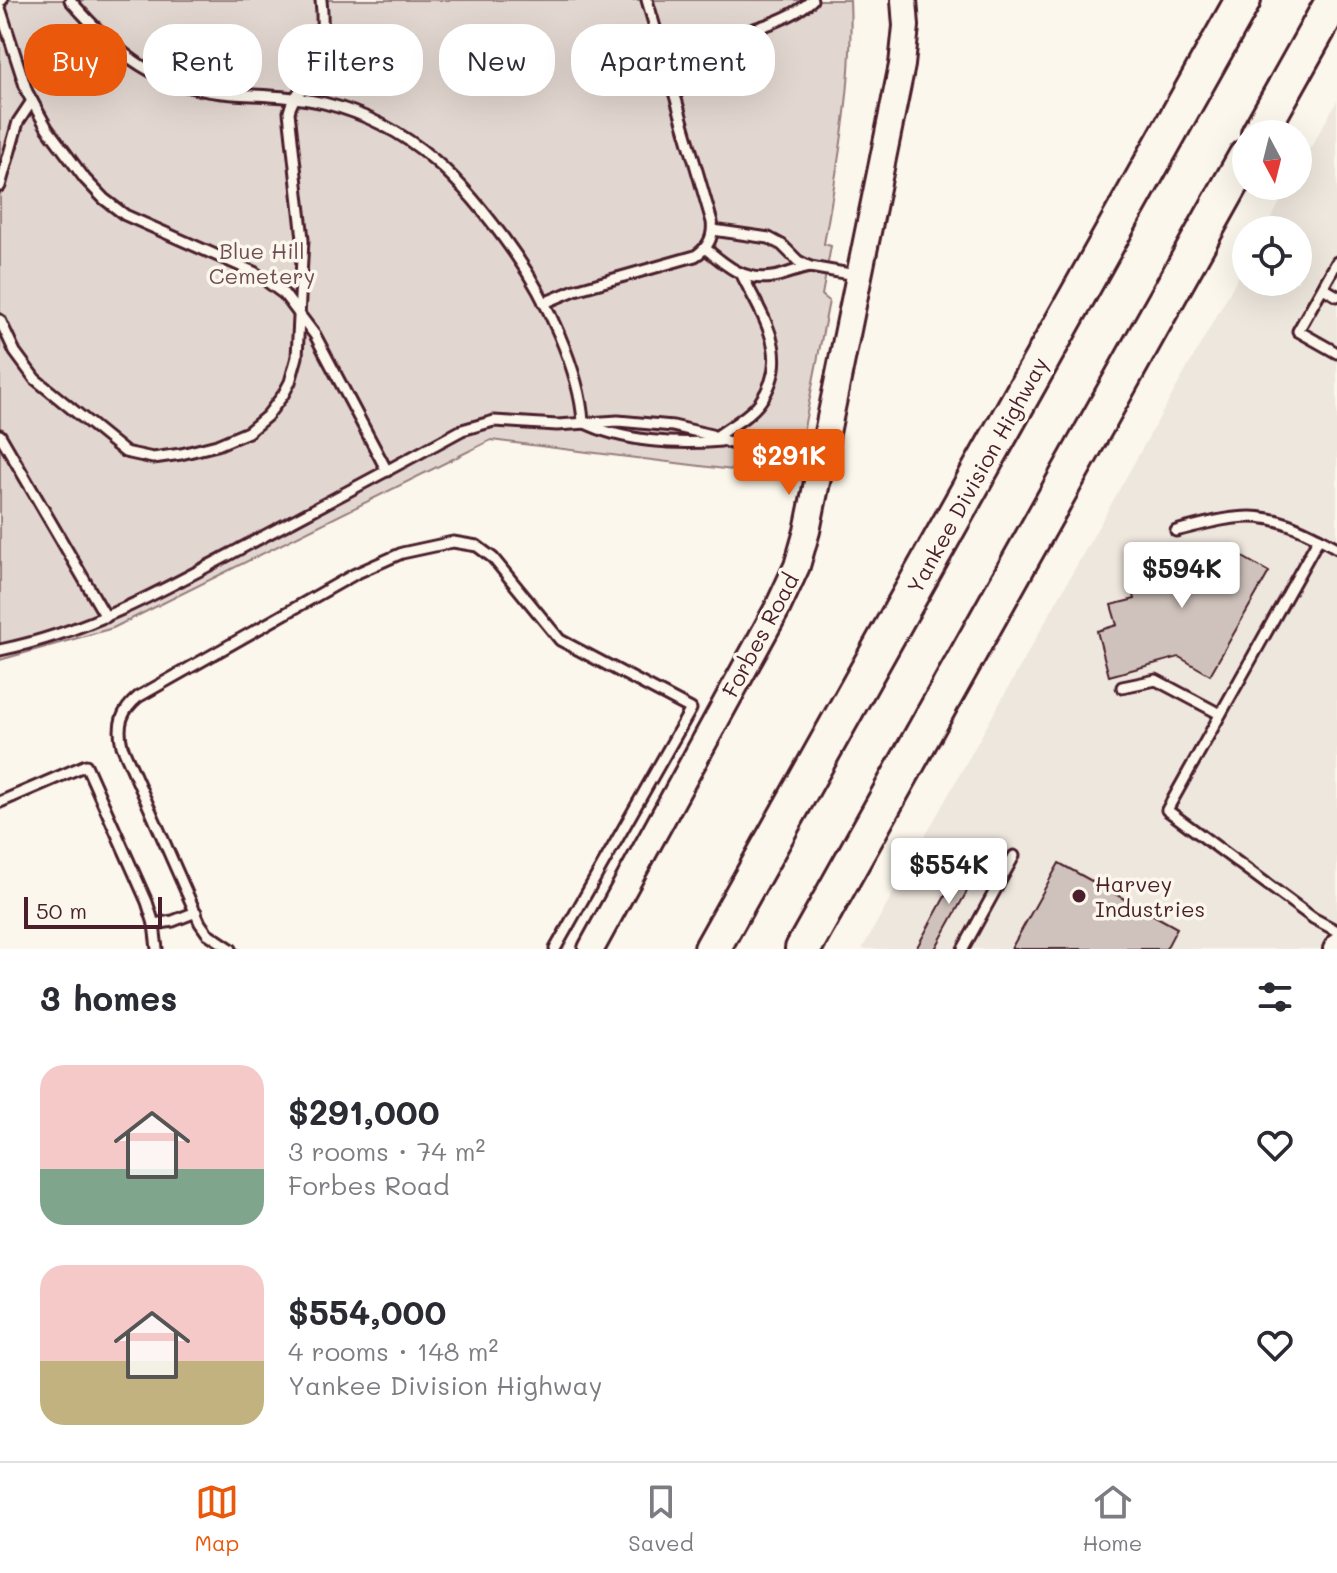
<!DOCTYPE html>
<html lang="en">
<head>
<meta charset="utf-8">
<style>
  :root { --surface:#fff; --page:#f7f7f7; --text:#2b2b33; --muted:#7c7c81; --line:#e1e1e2; --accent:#ea580c }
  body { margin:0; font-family:Mali,sans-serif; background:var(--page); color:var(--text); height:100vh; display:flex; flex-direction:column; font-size:30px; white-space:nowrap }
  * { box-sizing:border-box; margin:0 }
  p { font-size:26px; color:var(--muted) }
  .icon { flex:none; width:44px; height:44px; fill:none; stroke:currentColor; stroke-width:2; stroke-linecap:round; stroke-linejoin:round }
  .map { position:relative; height:949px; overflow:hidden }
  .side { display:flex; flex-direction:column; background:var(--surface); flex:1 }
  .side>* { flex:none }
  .guide { position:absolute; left:24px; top:24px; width:800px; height:72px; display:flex; gap:16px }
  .needle { width:52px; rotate:173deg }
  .controls { position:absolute; left:1232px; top:120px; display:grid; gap:16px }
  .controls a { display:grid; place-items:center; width:80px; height:80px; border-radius:50%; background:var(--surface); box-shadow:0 8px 32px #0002; font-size:40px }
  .scale { position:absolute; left:24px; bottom:20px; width:138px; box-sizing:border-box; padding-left:8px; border:4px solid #4a1f2b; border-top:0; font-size:22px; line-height:28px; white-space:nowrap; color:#4a1f2b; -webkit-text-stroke:6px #fbf7ec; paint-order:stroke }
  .price { position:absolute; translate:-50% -68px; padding:0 18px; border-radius:8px; background:#fff; color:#222; font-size:26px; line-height:52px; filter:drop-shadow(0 2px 4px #0008) }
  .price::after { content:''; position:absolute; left:50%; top:48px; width:24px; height:18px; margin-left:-12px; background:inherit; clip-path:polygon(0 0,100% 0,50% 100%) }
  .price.active { background:var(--accent); color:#fff }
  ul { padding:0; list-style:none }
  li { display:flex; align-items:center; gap:24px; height:200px; padding:0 40px }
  li span { display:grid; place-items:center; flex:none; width:224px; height:160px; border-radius:24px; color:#555 }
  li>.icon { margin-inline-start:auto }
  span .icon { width:96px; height:96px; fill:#fffc; stroke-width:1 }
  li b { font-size:34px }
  h2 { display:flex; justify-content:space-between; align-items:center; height:96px; padding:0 40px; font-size:34px }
  .pill { padding:0 28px; border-radius:32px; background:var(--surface); box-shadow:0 8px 32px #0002; font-size:28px; line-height:72px }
  .pill.active { background:var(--accent); color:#fff }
  .menu { display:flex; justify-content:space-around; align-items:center; height:112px; border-top:2px solid var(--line); background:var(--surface); font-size:22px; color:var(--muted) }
  .menu a { display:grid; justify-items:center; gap:4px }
  .menu .active { color:var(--accent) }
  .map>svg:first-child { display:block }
</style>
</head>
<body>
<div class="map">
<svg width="1337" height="949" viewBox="0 0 1337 949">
  <rect width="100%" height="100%" fill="#fbf7ec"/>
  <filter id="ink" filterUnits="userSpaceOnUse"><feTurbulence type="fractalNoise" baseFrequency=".0125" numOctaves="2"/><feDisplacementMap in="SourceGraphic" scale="16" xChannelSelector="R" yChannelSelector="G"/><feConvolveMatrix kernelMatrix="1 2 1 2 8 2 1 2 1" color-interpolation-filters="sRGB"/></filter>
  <g filter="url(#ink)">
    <!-- built -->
    <path fill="#eee7de" d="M1337,101V949H862L1246,263V282H1298V230H1265L1289,186H1298V170Z"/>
    <!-- green -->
    <path fill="#e2d7d0" stroke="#967b7e" stroke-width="2" d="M0,0H850C854,83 838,163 824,244L831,246L822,295L829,301L801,443L790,455L781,476L491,440L113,628L0,660Z"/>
    <!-- building -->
    <g fill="#cfc2bc" stroke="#4a1f2b" stroke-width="2">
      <path d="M1172,545L1175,556L1212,546L1213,550L1225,547L1269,572L1210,675L1179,657L1109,676L1097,631L1117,625L1111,605L1135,599L1130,579L1150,573L1145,552Z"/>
      <path d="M965,860L980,868L935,949H916Z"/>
      <path d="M1059,863L1177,928L1166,949H1011Z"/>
    </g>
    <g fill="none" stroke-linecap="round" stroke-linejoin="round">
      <!-- service casing -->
      <g stroke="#4a1f2b" stroke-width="15">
        <g id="service">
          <path d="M70,0C117,54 159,90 233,94C264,96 294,96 324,103C413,125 465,182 515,254C545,296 580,371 583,422"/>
          <path d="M0,1L2,0"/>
          <path d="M0,8L27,92L47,128L85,179L104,199L125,215L254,272L284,294L315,335L387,471"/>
          <path d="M662,51C706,39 779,31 812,0"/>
          <path d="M0,186L18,122L32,101"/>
          <path d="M713,230L769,238L782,245L798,261L810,267L856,275"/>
          <path d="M705,248C725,265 744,282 773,277C785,275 797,269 810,267"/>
          <path d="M1337,262L1298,331L1337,353"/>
          <path d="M1323,288L1337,296"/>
          <path d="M544,303L575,290L695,256C708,248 714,237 712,222L647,0"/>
          <path d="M0,320L15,352L35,379L125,452L153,458L181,454L217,445L248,432L267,416L283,395L290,382L297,357L303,239L289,112C292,98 301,91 308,80C322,56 324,27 321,0"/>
          <path d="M583,422C623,442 677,445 721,441"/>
          <path d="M0,435L106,617"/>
          <path d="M716,437C729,427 750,416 760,402C793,356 763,318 742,275"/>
          <path d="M1176,531C1251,511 1268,509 1337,548"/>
          <path d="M1319,538L1167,810L1313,918L1337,931"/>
          <path d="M0,650C85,633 160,592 236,551C311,511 387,471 462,430L494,421L557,425L618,421L673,426L711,435L775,461L819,472"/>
          <path d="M1122,687L1156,680L1220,714"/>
          <path d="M0,802L86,765L147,902L154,924L157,949"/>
          <path d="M154,924L173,921L196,912"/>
          <path d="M231,949L207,933L200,923L122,746C117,725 121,711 138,697L355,574L402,553L453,542L477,546L493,558L560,640L691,709L555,949"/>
          <path d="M963,949L1014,856"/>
        </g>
      </g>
      <!-- minor casing -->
      <g stroke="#4a1f2b" stroke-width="24">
        <path id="minor" d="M1333,949L1337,942"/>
      </g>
      <!-- tertiary casing -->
      <g stroke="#4a1f2b" stroke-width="30">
        <path id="tertiary" d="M591,949L777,609L797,566L807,531L902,65L906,26L904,0"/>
      </g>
      <!-- motorway casing -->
      <g stroke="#4a1f2b" stroke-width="40">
        <g id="motorway">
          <path d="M1259,134L1334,0"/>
          <path d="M712,949L1243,0"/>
          <path d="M803,949L1246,157"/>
        </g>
      </g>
      <!-- service -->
      <use href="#service" stroke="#fbf7ec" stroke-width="9"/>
      <!-- minor -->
      <use href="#minor" stroke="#fbf7ec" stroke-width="18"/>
      <!-- tertiary -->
      <use href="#tertiary" stroke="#fbf7ec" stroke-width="24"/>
      <!-- motorway -->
      <use href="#motorway" stroke="#fbf7ec" stroke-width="34"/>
    </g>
  </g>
  <!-- markers -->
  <circle fill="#4a1f2b" stroke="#fbf7ec" stroke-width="3" cx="1079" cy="896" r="8"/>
  <g text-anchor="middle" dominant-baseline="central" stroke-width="7" stroke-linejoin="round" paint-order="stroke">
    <!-- park labels -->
    <g font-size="22" fill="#704d54" stroke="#fbf7ec">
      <text x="262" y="250">Blue Hill<tspan x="262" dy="25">Cemetery</tspan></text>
    </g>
    <!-- street labels -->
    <g font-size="22" fill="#4a1f2b" stroke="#fbf7ec">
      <text transform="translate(977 475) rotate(-61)">Yankee Division Highway</text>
      <text transform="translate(760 635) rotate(-62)">Forbes Road</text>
    </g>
    <!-- poi labels -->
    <g font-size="22" fill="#4a1f2b" stroke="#fbf7ec" text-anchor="start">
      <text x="1095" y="883">Harvey<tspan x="1095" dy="25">Industries</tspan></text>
    </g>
  </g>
</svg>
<div class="controls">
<a><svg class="needle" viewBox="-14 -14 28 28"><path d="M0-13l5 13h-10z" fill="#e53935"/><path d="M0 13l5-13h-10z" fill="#7c7c81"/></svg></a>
<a><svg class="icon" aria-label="locate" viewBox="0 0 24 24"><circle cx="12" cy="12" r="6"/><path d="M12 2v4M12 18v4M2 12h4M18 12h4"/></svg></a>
</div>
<div class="scale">50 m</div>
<b class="price active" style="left:789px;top:497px">$291K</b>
<b class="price" style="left:1182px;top:610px">$594K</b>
<b class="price" style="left:949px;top:906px">$554K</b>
<div class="guide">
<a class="pill active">Buy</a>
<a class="pill">Rent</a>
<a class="pill">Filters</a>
<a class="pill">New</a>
<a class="pill">Apartment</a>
</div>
</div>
<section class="side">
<h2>3 homes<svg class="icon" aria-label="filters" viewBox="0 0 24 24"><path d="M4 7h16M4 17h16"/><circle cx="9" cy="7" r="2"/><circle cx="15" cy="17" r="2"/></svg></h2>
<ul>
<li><span style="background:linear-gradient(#f6c9c9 65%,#7fa58c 0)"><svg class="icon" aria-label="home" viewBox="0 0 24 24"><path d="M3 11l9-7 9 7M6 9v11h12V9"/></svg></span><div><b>$291,000</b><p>3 rooms · 74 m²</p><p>Forbes Road</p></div><svg class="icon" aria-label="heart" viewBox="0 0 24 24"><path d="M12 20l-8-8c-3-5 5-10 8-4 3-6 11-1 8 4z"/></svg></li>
<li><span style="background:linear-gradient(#f6c9c9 60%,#c2b280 0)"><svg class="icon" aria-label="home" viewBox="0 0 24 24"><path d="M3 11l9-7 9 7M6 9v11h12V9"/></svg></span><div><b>$554,000</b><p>4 rooms · 148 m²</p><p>Yankee Division Highway</p></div><svg class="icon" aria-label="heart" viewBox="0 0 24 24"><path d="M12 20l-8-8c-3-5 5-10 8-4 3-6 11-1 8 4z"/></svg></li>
</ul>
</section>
<nav class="menu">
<a class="active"><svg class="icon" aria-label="map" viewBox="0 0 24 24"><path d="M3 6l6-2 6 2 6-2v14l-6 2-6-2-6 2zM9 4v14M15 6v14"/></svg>Map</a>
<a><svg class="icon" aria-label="saved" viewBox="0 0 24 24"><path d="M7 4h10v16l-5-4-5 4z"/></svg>Saved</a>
<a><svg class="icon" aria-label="home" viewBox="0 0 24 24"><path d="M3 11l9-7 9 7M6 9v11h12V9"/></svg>Home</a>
</nav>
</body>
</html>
